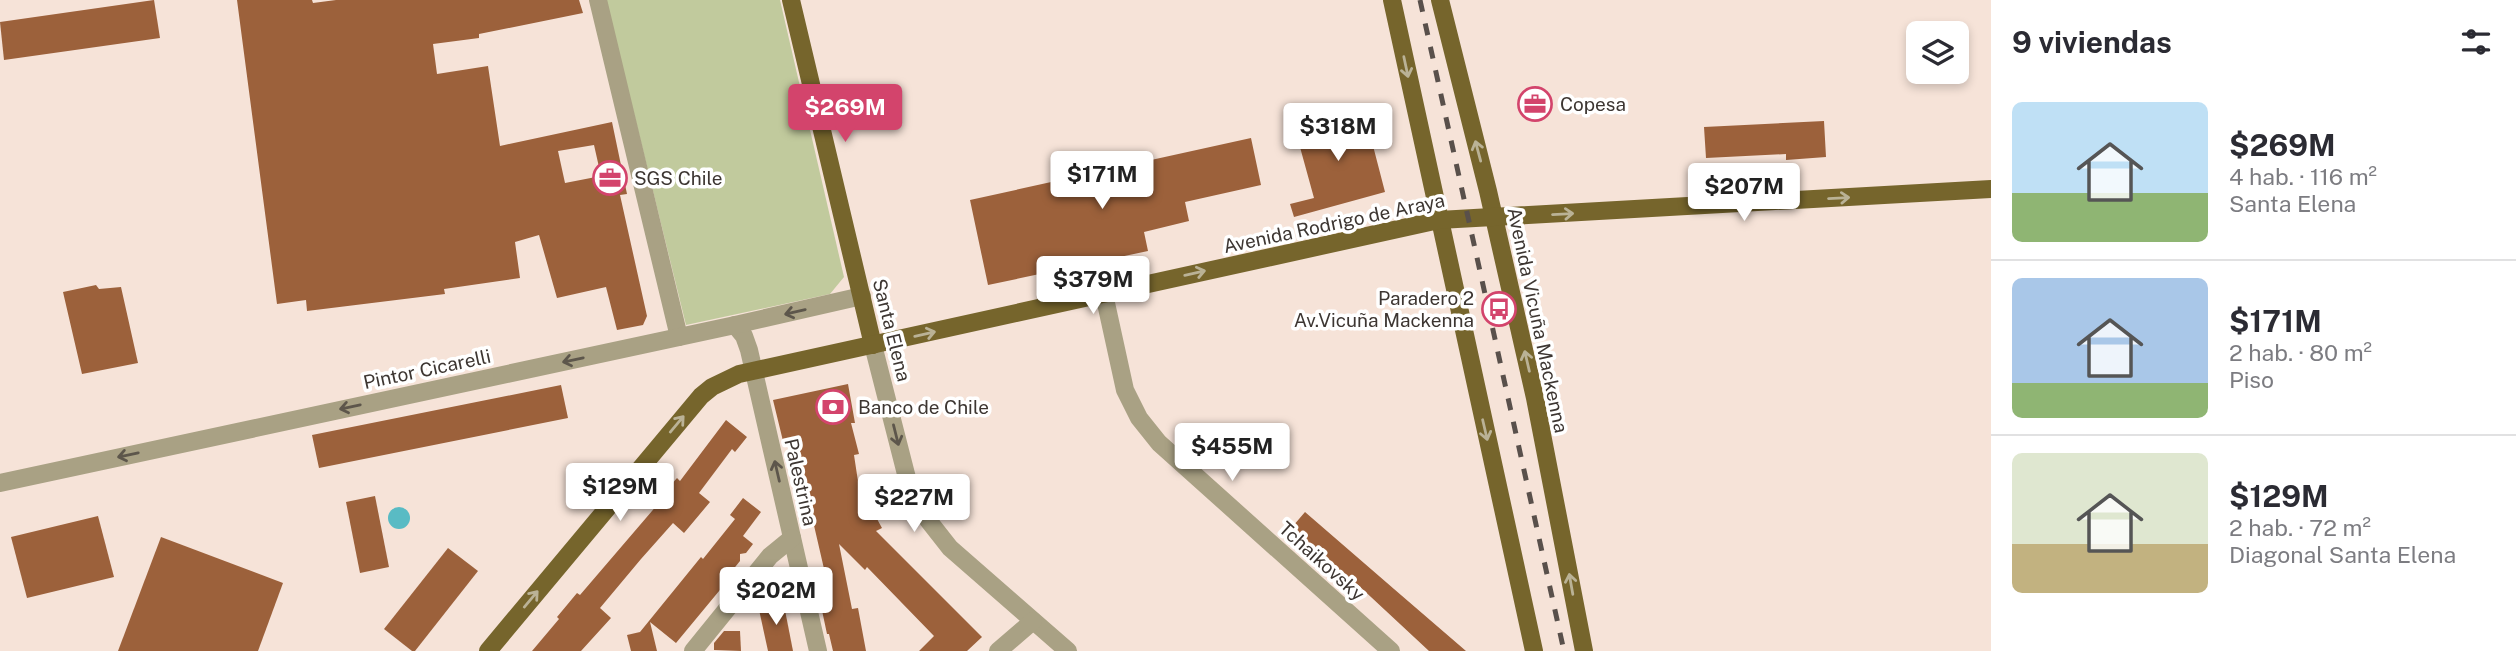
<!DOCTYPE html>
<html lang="es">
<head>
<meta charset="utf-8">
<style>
  :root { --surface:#fff; --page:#f2f2f3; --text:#2b2b33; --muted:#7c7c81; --line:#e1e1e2; --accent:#d3446c }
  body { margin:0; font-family:"Public Sans",sans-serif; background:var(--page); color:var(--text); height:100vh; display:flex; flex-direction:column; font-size:26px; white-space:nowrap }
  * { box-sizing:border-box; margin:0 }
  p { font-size:23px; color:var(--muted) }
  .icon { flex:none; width:38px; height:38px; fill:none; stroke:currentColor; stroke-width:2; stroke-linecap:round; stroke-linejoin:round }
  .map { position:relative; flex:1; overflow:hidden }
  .details { display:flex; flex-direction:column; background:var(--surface); width:525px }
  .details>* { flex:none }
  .tools { position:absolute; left:1906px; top:21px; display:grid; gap:14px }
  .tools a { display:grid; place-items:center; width:63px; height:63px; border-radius:10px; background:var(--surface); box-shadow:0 4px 10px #0003; font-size:35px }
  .price { position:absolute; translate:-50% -60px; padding:0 16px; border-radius:7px; background:#fff; color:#222; font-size:23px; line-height:46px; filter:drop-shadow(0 2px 4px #0008) }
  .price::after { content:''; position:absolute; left:50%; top:42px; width:21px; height:16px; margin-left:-10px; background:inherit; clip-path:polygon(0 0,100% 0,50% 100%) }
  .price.selected { background:var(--accent); color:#fff }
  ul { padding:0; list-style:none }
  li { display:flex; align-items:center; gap:21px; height:175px; padding:0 21px }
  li+li { border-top:2px solid var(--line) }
  li span { display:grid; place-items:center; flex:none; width:196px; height:140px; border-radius:10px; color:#555 }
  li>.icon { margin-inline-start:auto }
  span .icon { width:84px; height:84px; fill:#fffc; stroke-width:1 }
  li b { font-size:30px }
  h2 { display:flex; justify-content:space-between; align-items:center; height:84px; padding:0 21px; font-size:30px }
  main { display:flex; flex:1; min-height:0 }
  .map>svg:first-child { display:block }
</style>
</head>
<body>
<main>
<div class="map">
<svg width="1991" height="651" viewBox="0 0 1991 651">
  <rect width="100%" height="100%" fill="#f6e3d8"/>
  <!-- green -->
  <path fill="#c1ca9d" d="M606,0H780L844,277L830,294L686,325Z"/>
  <!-- water -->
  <circle fill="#59bbc4" cx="399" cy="518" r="11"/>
  <!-- building -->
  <g fill="#9c613b" fill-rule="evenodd">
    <path d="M154,0L160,38L4,60L0,22Z"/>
    <path d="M237,0H312L313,3L336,0H579L583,13L479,34V38L433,44L437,74L488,66L500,146L612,122L627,194L620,195L647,316L643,325L617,330L606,287L557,298L539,235L515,242L520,278L444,289L445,294L307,311L306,300L277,304ZM594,145L601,176L565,183L558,151Z"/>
    <path d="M1364,111L1385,192L1294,217L1290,204L1314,198L1295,129Z"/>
    <path d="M1824,121L1826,157L1786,160V154L1706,158L1704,127Z"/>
    <path d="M1251,138L1261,185L1185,202L1189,221L1144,232L1148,251L988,285L970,200Z"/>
    <path d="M96,285L99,289L121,287L138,363L82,374L63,292Z"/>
    <path d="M848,384L855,423H851L859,454L854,455L859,488L864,487L871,508L882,528L876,531L982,637L967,651H919L934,636L867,567L865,570L839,544L852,609L858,608L866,651H833L829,634H827L820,601L831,599L794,439L783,441L773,400Z"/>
    <path d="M561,385L568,418L319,468L312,435Z"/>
    <path d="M726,420L747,437L735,452L732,449L699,493L710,502L684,533L673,523L641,559L600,608L611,618L581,651H532L559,619L557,617L577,593L580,595L658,504L656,502L677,478L680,481Z"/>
    <path d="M375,496L389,567L360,573L346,502Z"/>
    <path d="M743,498L761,512L743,536L753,544L746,553L740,554V561L727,577L729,579L676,643L650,622L657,651H631L627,635L640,632L701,557L703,559L735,519L730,515Z"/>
    <path d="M1305,512L1394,589L1466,651H1429L1357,584L1354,586L1295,534L1298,530L1293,526Z"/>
    <path d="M98,516L114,577L27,598L11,537Z"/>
    <path d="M161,537L283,583L258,651H118Z"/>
    <path d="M448,548L478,571L415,651H412L384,629Z"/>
    <path d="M783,600L793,651H768L758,605Z"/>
    <path d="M724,631H740L741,651L714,650V643Z"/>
  </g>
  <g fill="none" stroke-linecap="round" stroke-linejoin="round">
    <!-- minor -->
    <g stroke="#a9a184" stroke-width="18">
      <path d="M598,0L679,337"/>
      <path d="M1104,294L1125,390L1139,418L1159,443L1391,651"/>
      <path d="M735,325L744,336L749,350L818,651"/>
      <path d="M873,345L907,478L928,520L950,548L1068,651"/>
      <path d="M0,483L735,325L862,296"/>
      <path d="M693,651L770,556L792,538"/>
      <path d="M998,651L1033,621"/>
    </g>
    <!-- major -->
    <g stroke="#76652c" stroke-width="18">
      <path d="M791,0L873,345"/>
      <path d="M1392,0L1534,651"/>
      <path d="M1440,0L1488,191L1535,398L1584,651"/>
      <path d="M488,651L701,396L712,387L739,374L1439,220L1991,189"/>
    </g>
    <!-- rail -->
    <path stroke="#59504b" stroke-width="5" stroke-dasharray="12 12" stroke-linecap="butt" d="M1420,0L1564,651"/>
  </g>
  <!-- one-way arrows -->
  <defs><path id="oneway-shaft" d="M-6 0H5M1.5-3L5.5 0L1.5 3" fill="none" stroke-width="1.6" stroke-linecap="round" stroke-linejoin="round" transform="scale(1.75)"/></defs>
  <g stroke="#bab296">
    <use href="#oneway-shaft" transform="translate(1406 67) rotate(78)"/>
    <use href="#oneway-shaft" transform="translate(1478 151) rotate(-105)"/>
    <use href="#oneway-shaft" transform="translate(1839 198) rotate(-3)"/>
    <use href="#oneway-shaft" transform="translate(1563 214) rotate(-3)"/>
    <use href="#oneway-shaft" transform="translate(1195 273) rotate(-13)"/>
    <use href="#oneway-shaft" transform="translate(925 334) rotate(-13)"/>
    <use href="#oneway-shaft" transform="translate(1527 361) rotate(-103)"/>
    <use href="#oneway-shaft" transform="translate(677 424) rotate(-50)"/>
    <use href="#oneway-shaft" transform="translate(1485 430) rotate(77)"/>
    <use href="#oneway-shaft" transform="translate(1571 584) rotate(-100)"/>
    <use href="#oneway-shaft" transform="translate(531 599) rotate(-50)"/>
  </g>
  <g stroke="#5d564b">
    <use href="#oneway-shaft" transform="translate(795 312) rotate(167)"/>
    <use href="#oneway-shaft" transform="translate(573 360) rotate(168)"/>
    <use href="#oneway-shaft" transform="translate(350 407) rotate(168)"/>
    <use href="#oneway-shaft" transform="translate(896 435) rotate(76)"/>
    <use href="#oneway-shaft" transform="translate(128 455) rotate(168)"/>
    <use href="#oneway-shaft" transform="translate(777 471) rotate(-103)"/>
  </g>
  <!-- icons -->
  <defs>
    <g id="office-ring" transform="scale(1.75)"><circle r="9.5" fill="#fff" stroke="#d3446c" stroke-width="1.5"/><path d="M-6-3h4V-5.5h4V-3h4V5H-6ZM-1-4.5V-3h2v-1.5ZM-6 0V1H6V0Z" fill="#d3446c"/></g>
    <g id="bus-ring" transform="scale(1.75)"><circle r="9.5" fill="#fff" stroke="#d3446c" stroke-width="1.5"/><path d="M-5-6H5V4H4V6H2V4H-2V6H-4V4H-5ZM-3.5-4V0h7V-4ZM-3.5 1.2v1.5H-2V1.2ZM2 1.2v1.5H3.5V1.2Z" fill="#d3446c"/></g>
    <g id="bank-ring" transform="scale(1.75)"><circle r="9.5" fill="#fff" stroke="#d3446c" stroke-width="1.5"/><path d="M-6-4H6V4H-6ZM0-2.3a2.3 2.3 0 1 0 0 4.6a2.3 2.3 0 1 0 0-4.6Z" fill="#d3446c"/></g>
  </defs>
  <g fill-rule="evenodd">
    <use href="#office-ring" x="1535" y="104"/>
    <use href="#office-ring" x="610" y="178"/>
    <use href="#bus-ring" x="1499" y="309"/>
    <use href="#bank-ring" x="833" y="407"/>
  </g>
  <g text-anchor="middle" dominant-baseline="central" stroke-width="7" stroke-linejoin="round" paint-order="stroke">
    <!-- poi labels -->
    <g font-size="19" fill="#3d3632" stroke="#fff" text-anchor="start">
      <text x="1560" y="104">Copesa</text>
      <text x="634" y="178">SGS Chile</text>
      <text x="1474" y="298" text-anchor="end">Paradero 2<tspan x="1474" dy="22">Av.Vicuña Mackenna</tspan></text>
      <text x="858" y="407">Banco de Chile</text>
    </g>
    <!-- street labels -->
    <g font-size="19" fill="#3d3632" stroke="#fff">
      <text transform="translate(1334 223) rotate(-12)">Avenida Rodrigo de Araya</text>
      <text transform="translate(1538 320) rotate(78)">Avenida Vicuña Mackenna</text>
      <text transform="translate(892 330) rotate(76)">Santa Elena</text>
      <text transform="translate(427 369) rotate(-12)">Pintor Cicarelli</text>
      <text transform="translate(801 482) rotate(77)">Palestrina</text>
      <text transform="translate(1322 561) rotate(42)">Tchaikovsky</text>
    </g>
  </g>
</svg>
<div class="tools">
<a><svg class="icon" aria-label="layers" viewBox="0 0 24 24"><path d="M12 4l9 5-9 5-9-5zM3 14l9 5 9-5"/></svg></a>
</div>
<b class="price selected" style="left:845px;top:144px">$269M</b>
<b class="price" style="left:1338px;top:163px">$318M</b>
<b class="price" style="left:1102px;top:211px">$171M</b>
<b class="price" style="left:1744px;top:223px">$207M</b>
<b class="price" style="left:1093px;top:316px">$379M</b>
<b class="price" style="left:1232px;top:483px">$455M</b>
<b class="price" style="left:620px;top:523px">$129M</b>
<b class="price" style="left:914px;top:534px">$227M</b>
<b class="price" style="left:776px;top:627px">$202M</b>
</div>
<section class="details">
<h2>9 viviendas<svg class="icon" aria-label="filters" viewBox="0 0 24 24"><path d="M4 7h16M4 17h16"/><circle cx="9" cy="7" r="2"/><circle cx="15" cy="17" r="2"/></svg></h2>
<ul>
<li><span style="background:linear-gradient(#bfe0f5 65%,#8fb573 0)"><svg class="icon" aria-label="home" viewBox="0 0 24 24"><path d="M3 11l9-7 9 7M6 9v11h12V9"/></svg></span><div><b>$269M</b><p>4 hab. · 116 m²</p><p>Santa Elena</p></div></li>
<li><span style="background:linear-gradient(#a9c7e8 75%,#8fb573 0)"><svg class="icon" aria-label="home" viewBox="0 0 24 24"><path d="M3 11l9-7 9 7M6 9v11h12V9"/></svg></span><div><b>$171M</b><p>2 hab. · 80 m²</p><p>Piso</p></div></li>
<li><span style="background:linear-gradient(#dfe7d0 65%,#c2b280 0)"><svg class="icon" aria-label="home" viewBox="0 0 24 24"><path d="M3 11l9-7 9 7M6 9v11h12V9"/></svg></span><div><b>$129M</b><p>2 hab. · 72 m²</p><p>Diagonal Santa Elena</p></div></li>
</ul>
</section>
</main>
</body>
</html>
